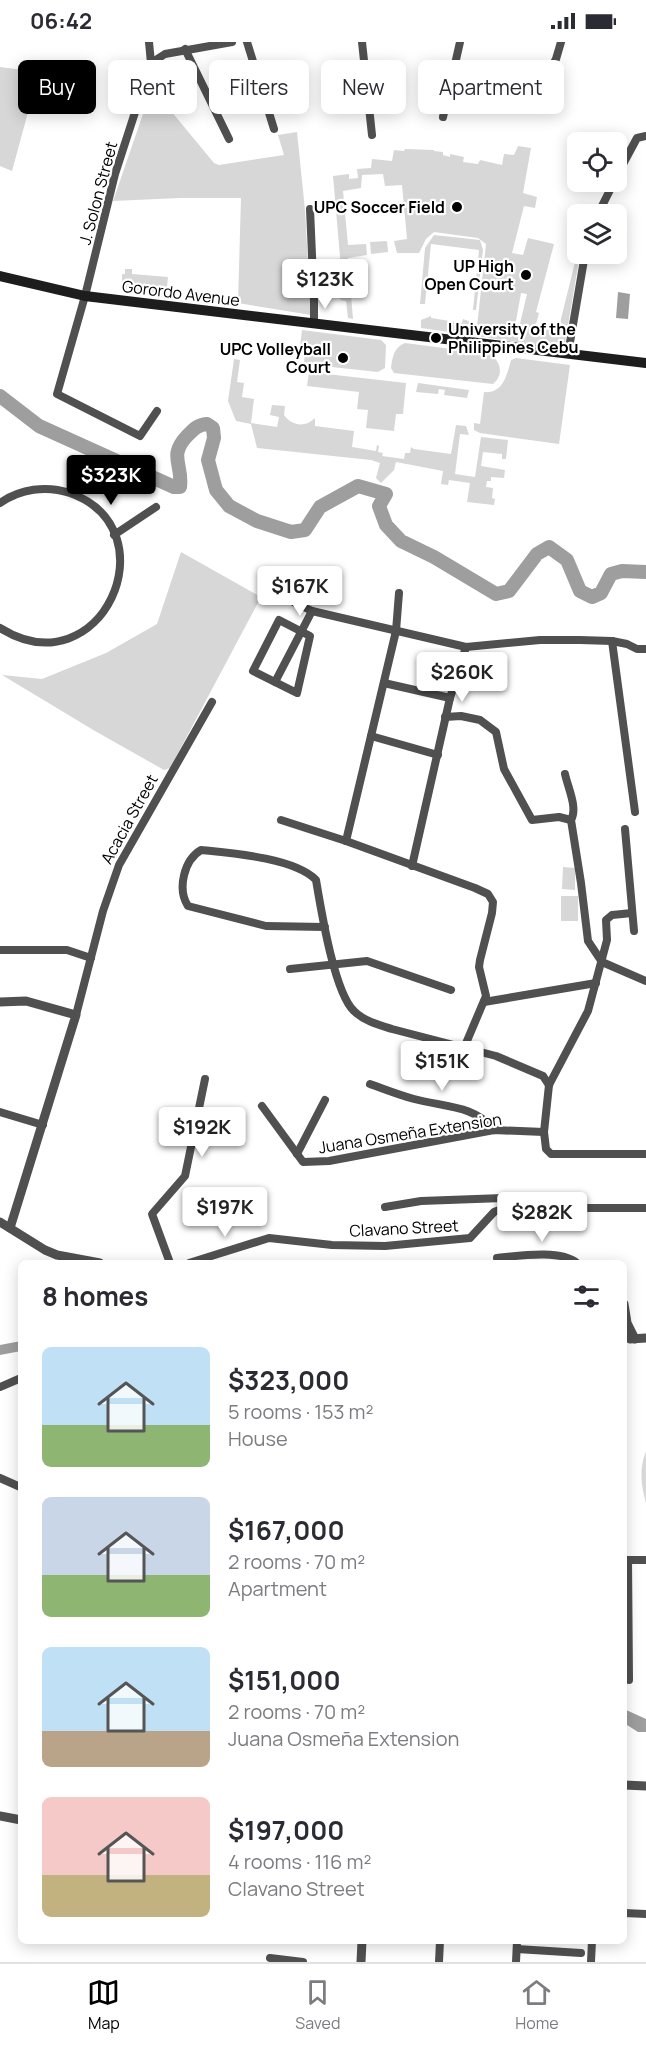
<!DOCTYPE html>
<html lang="en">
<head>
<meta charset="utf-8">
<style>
  :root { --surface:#fff; --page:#f2f2f3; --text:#2b2b33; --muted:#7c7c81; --line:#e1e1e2; --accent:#000 }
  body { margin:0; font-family:Manrope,sans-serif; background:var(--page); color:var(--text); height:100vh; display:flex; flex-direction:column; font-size:22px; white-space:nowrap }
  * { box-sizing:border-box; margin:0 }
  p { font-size:20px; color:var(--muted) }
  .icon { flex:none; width:33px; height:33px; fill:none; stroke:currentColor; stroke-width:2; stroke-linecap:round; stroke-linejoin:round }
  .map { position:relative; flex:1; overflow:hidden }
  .drawer { position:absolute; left:18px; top:1218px; width:609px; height:684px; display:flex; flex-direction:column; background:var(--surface); border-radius:9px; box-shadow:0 3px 15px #0003 }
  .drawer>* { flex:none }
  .top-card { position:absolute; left:18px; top:18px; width:610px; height:54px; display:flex; gap:12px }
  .buttons { position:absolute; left:567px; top:90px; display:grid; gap:12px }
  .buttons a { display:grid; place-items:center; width:60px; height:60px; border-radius:9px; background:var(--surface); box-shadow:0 3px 15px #0003; font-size:30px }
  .price { position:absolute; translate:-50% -51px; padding:0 14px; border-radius:6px; background:#fff; color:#222; font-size:20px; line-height:39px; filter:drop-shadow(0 2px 3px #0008) }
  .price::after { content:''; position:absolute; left:50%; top:36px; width:18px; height:14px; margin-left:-9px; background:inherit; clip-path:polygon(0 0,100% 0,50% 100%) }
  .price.selected { background:var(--accent); color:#fff }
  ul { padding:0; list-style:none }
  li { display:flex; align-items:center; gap:18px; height:150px; padding:0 24px }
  li span { display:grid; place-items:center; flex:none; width:168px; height:120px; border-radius:9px; color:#555 }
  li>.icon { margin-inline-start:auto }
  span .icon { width:72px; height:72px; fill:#fffc; stroke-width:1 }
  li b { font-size:26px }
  h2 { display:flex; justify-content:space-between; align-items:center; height:72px; padding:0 24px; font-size:26px }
  .pill { padding:0 21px; border-radius:9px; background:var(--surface); box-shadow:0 3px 15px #0003; font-size:21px; line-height:54px }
  .pill.selected { background:var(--accent); color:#fff }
  .status { display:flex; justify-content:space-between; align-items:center; height:42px; padding:0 30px; background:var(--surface); direction:ltr }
  .status svg { height:16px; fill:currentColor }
  .menu { display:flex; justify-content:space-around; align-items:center; height:84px; border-top:2px solid var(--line); background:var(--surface); font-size:16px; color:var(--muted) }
  .menu a { display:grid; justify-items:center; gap:3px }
  .menu .selected { color:var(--accent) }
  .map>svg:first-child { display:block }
</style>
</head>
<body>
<div class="status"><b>06:42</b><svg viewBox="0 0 49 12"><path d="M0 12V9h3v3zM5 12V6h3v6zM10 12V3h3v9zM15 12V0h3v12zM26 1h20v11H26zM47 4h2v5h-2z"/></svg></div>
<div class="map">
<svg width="646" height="1920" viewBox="0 0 646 1920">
  <rect width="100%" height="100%" fill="#fff"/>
  <!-- green -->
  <g fill="#d7d7d7" fill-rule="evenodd">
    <path d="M0,25L39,30L12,129L0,124Z"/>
    <path d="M152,46L214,121L219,123L284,113L278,93L297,90L305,168L311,273L238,261L241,156H180L113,159Z"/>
    <path d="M518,104L531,106L523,151L537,155L535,166L524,164L512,211L523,213L528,196L554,202L536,270L539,271L535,286L546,289L548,287L553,288L556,280L560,281L577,212H580L564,307L476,294L486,202L478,196L434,190L426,197L419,211H397L394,199L407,197L402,143L385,144L383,132L362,133L361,146L343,149L348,203L366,202L367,213L348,216L353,277L348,276L346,259L341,258L337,253L338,250L343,249L333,134L349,132V137L358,136L357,127L371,126L372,117L392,119L394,108L404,109L405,107L434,108V109L443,110V113L450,115V112L464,115L463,120L478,122L480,118L502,123L504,112L514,113ZM521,251L527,252L518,290H514Z"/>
    <path d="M434,193L480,198L483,208L476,268H473L479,208L431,202L425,262H420L425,206Z"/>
    <path d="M387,199L388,210L371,212L370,200Z"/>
    <path d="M125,227H132V232L168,235L166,254L122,249V232H125Z"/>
    <path d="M431,274V276L462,281L463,277L471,280L472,284L471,293L421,286V278Z"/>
    <path d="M302,288L381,298L386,303L385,326L378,330L304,322L305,306L300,305Z"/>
    <path d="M405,301L490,312C501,320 504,333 493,342L394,331L391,326C392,316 394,305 405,301Z"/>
    <path d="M516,316L570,323L559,402L480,391L474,388V381L480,382L484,350C503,352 507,333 511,318Z"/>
    <path d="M234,317L240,318L237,340L244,341L242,355L254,357L251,381L277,385L279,375L270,373L272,363L285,364L284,373C292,384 305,386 315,376V384L354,389L352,405L376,409L377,403L379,404L378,410L383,411L382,414L404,417L405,411H410L411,405L414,407L451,412L456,383L466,384L469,393L460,392L455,432L475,435L481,395L508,398L506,417H502V412L483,410L481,424L505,428L504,436L491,435V439H487L486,445L493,446L492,456L495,457L494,463L467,460L470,441L449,438L448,443L441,442L443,429L396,420L394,428L381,441L376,436L380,421L371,418L257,406L251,382L236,379L228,359Z"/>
    <path d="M309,330L406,341L403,372H396L394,389L366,386L368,368L357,367L359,350L307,344Z"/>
    <path d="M418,341L469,348L467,356L444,353L445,348L439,347L438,352L416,350Z"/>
    <path d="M181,510L261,555L170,726L164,728L95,689L2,633L42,637L106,611L157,582Z"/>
    <path d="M563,825L575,826V848L562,847Z"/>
    <rect x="561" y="854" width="17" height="25"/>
    <path d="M646,1409V1461C641,1444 639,1426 646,1409Z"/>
  </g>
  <!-- water -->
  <g fill="#9e9e9e">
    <path d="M618,250L630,252L628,277L616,276Z"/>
    <path d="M21,1299V1309L0,1313V1303Z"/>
    <path d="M624,1667L646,1677V1690H638L624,1681Z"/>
  </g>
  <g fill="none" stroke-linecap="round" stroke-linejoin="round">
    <!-- river -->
    <path stroke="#9e9e9e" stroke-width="14" d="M0,354L39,384L174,445H180C183,422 168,414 187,394C194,387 197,383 207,382L213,386L214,396L208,418L216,448L229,464L257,479L291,490L305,488L320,465L358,444L386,452L379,464L386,483L401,499L434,515L496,552L509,549L537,512L549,505L567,518L580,549L592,555L601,551L611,532L622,529L646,530"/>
    <!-- minor -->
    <g stroke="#505050" stroke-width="8">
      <path d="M149,0L151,21L115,132L85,254L57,352L140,394L157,369"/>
      <path d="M247,0L274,87"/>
      <path d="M362,0L372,93"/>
      <path d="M185,7L229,97"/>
      <path d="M151,21L165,12L232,0"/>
      <path d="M541,45L556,17L561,0"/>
      <path d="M443,75L460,0"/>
      <path d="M616,135L637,96L646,94"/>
      <path d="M310,167L314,259V281"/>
      <path d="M598,172L614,140"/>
      <path d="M568,312L585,212"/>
      <path d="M0,461C20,447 46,443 70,451C173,488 101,649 0,586"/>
      <path d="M114,493L156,465"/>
      <path d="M279,553L312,569L466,605L540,598H580L612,599L627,602L637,607H646"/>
      <path d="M279,578L310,594L297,651L253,629Z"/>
      <path d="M612,599L635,770"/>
      <path d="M275,640L312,569"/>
      <path d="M384,641L450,656"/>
      <path d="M445,675L461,674L480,678L496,690L504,727L532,778L559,775L571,778"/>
      <path d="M371,694L438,713"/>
      <path d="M565,732C568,746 578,766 571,778L581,841L588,899L602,920L646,939"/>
      <path d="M281,778L346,799L475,846L488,852L493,860L492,871L480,918L479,925L486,954L464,1006"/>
      <path d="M625,787L634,889"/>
      <path d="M346,799L396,589L399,551"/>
      <path d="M412,824L450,656L466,605"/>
      <path d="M632,871L612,873L606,878L607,898L588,969L549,1043L544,1090L546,1107L551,1112H646"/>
      <path d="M325,885L266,884L188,864C177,847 184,818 201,808C231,811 295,816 316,838C321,867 334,950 354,969C364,979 379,983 392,987L496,1014L543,1034L549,1043"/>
      <path d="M0,908H67L91,916"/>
      <path d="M290,927L367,919L451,948"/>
      <path d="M484,960L596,941"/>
      <path d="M76,973L103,869L119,823L212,660"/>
      <path d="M370,1042C384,1047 399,1053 414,1057C443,1065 475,1063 494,1088"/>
      <path d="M262,1064L303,1120L329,1119L494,1088L544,1090"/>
      <path d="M0,1070L43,1083"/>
      <path d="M297,1112L325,1058"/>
      <path d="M385,1165L421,1159L503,1156L515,1157L520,1160"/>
      <path d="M497,1216C518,1214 560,1207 577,1221"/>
      <path d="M170,1221L152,1172L185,1134L205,1037"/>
      <path d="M189,1221L269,1196L332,1203L385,1204L470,1196L494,1170L520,1160L530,1159L559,1166H646"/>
      <path d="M0,1345L21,1336"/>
      <path d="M0,1436L18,1444"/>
      <path d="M625,1518H646"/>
      <path d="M628,1518L629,1638"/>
      <path d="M624,1871L646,1872"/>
      <path d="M517,1907L581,1911"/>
      <path d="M270,1916L303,1920"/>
      <path d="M439,1920L440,1899"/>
      <path d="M516,1920L517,1899"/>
      <path d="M591,1920L592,1899"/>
    </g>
    <!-- tertiary -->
    <g stroke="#505050" stroke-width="9">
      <path d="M0,960L26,959L76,973L10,1186"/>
      <path d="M0,1180L45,1208L57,1213L100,1221"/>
      <path d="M624,1262L627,1281L635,1297"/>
      <path d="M624,1292L630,1297L646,1296"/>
      <path d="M624,1743L646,1744"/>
      <path d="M0,1774L21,1778"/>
      <path d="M361,1920L362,1899"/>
    </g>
    <!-- secondary -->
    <path stroke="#1d1d1d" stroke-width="10" d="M0,234L85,254L646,321"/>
  </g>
  <!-- markers -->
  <g fill="#000" stroke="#fff" stroke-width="2">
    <circle cx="457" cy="165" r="6"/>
    <circle cx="526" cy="233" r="6"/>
    <circle cx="436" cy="296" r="6"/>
    <circle cx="343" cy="316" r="6"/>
  </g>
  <g text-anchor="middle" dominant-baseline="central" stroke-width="4.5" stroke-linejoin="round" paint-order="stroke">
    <!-- street labels -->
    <g font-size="16" fill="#000" stroke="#fff">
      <text transform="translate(98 151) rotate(-75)">J. Solon Street</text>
      <text transform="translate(181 251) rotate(7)">Gorordo Avenue</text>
      <text transform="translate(129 777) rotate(-61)">Acacia Street</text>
      <text transform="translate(410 1091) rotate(-9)">Juana Osmeña Extension</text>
      <text transform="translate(404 1186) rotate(-3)">Clavano Street</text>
    </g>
    <!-- poi labels -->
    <g font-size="16" font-weight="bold" fill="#000" stroke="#fff" text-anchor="end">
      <text x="445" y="165">UPC Soccer Field</text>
      <text x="514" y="224">UP High<tspan x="514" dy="18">Open Court</tspan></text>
      <text x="448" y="287" text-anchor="start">University of the<tspan x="448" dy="18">Philippines Cebu</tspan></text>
      <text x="331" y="307">UPC Volleyball<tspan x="331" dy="18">Court</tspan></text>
    </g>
  </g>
</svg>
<div class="buttons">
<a><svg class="icon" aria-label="locate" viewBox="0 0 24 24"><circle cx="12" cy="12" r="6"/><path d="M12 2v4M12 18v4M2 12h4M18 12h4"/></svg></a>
<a><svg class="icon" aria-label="layers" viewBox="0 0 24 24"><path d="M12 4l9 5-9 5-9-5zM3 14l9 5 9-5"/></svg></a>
</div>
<b class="price" style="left:325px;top:268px">$123K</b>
<b class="price selected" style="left:111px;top:464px">$323K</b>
<b class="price" style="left:300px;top:575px">$167K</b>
<b class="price" style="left:462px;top:661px">$260K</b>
<b class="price" style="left:442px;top:1050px">$151K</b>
<b class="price" style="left:202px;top:1116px">$192K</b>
<b class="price" style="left:225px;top:1196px">$197K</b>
<b class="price" style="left:542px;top:1201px">$282K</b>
<div class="top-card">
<a class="pill selected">Buy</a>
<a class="pill">Rent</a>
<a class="pill">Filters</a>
<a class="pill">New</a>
<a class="pill">Apartment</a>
</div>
<section class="drawer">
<h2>8 homes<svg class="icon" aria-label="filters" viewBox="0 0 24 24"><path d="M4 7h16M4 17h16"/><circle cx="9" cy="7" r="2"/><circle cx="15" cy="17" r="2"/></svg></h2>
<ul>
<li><span style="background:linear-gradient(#bfe0f5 65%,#8fb573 0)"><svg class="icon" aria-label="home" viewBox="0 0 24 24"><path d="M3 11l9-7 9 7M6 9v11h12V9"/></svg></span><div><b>$323,000</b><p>5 rooms · 153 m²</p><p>House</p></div></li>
<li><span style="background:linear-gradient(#c9d6e8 65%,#8fb573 0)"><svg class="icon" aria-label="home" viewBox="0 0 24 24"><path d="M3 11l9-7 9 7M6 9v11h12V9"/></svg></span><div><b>$167,000</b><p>2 rooms · 70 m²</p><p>Apartment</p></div></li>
<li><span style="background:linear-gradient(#bfe0f5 70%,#b9a48a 0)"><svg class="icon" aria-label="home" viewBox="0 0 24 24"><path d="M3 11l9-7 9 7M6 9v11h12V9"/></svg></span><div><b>$151,000</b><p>2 rooms · 70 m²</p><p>Juana Osmeña Extension</p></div></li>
<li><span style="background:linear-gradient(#f6c9c9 65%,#c2b280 0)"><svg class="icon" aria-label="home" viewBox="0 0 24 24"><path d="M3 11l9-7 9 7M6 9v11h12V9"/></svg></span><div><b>$197,000</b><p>4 rooms · 116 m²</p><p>Clavano Street</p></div></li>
</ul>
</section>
</div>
<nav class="menu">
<a class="selected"><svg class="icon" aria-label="map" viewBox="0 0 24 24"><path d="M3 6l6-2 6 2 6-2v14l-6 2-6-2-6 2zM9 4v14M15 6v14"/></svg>Map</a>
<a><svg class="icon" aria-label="saved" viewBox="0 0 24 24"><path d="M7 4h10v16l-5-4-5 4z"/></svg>Saved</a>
<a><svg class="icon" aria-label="home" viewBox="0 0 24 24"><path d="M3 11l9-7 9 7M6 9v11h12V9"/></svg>Home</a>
</nav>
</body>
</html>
